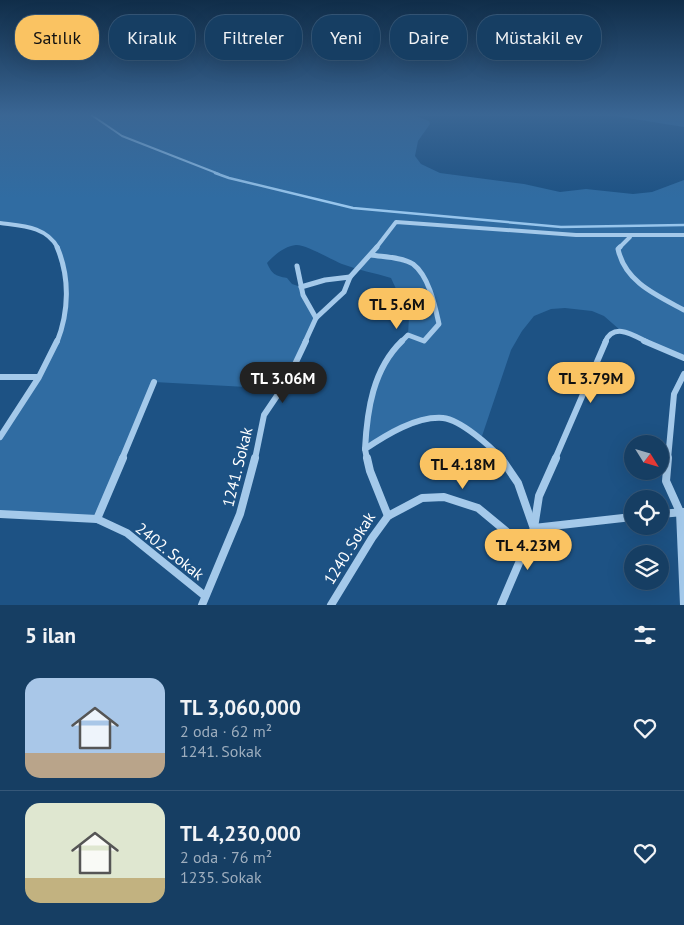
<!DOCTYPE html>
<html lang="tr">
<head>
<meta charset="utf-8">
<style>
  :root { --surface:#163e63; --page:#1f4569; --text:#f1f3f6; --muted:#9eaebe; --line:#355778; --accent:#fac362 }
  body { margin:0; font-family:"PT Sans",sans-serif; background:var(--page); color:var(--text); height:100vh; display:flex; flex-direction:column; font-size:19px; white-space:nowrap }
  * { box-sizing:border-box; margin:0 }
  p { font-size:16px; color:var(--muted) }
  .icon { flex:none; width:28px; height:28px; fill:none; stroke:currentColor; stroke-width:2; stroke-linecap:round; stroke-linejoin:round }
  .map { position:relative; height:605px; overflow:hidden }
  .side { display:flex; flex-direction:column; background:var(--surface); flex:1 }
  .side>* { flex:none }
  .guide { position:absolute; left:15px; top:15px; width:655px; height:45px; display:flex; gap:10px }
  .needle { width:32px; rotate:127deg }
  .buttons { position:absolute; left:624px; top:435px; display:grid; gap:10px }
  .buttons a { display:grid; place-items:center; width:45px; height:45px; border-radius:50%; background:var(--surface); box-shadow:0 5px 20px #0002,0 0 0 1px var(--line); font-size:25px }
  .price { position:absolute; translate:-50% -42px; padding:0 11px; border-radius:18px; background:var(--accent); color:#111; font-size:16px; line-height:32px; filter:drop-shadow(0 1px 2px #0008) }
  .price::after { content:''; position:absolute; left:50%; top:30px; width:15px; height:11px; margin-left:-8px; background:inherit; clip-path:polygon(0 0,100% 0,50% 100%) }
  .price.selected { background:#222; color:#fff }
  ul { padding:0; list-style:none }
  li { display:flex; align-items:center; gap:15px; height:125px; padding:0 25px }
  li+li { border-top:1px solid var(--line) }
  li span { display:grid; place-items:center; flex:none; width:140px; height:100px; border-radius:15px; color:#555 }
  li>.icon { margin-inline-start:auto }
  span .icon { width:60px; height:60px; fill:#fffc; stroke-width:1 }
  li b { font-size:21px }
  h2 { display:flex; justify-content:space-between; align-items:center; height:60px; padding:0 25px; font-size:21px }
  .chip { padding:0 18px; border-radius:20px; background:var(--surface); box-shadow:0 5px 20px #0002,0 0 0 1px var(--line); font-size:18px; line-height:45px }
  .chip.selected { background:var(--accent); color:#111 }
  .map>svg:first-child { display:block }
</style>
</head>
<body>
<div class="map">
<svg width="684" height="605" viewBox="0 0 684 605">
  <rect width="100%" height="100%" fill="#1d5284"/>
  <!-- green -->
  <g fill="#306ca2">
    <path d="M0,114H350L416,116L429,121L430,124L418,141L415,156L421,164L440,173L524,184L560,192L586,189L633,194L652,192L684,180V358L620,330L604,316L592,311L565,308L551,309L534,316L522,331L511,350L481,439L458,423L440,418L405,428L365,449V429L380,372L408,335L409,317L391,278C375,273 358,270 342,264C332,260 305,244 296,245C285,246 274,255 267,263C272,274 275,276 287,278L292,284L301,287L316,318L281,389L154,382L97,519L0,514V437L61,333L67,293L55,243L37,229L0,223Z"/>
    <path d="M602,114H684V127Z"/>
  </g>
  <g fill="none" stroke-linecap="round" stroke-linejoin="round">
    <!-- stream-far1 -->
    <path stroke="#97c5ec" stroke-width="2" d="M90,114L122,136L219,174"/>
    <!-- stream -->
    <path stroke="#97c5ec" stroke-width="2.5" d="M215,173L229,178L353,208L561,227L684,225"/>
    <!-- street-far3 -->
    <g stroke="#a4c9ea" stroke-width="4">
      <path d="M0,223C22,226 46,226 58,248"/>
      <path d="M376,248L396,222L576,235H684"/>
      <path d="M619,248L630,237"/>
    </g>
    <!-- street-far2 -->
    <g stroke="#a4c9ea" stroke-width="5">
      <path d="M620,247L618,249C625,282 656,295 684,310"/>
      <path d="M371,255C384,257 402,257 413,264C429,276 435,306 439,324L424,341L408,335L401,342"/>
      <path d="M297,266L303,295L316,318"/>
      <path d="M301,287L325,280L350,277"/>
      <path d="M57,342C69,312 70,277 57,247"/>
      <path d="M305,342L316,318L344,292L350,277L377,247"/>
      <path d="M605,342C614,322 633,335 647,342"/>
    </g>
    <!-- street-far1 -->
    <g stroke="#a4c9ea" stroke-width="6">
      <path d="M644,341L684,358"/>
      <path d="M0,377H38"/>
      <path d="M0,437L39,377L57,341"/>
      <path d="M365,449C367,410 373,369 402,341"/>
      <path d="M122,459L154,382"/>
      <path d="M255,459L264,415L287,381L306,341"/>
      <path d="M367,459L365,449C386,435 416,416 443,418C461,420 490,446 502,459"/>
      <path d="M555,459L606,341"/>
      <path d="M668,459L674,394L684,374"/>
    </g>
    <!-- street -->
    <g stroke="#a4c9ea" stroke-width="8">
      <path d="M367,458L370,471L388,516"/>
      <path d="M501,458L518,483L533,526"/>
      <path d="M668,458L666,481L680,512L684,605"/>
      <path d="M0,514L97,519L127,533L205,596"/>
      <path d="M660,514L684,512"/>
      <path d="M97,519L123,458"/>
      <path d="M534,528L632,517"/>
      <path d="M202,605L240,514L255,458"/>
      <path d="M331,605L372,538L388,516L422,498L444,497L478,508L525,547"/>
      <path d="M501,605L534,528L539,496L556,458"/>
    </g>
  </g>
  <!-- sky -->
  <linearGradient id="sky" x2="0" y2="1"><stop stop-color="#102d49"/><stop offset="0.58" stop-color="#3a6694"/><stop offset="1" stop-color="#3a6694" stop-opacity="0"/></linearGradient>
  <rect width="684" height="198" fill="url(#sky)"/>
  <g text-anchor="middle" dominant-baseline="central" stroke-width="4" stroke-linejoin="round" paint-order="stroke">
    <!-- near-street labels -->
    <g font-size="16" fill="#fff" stroke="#1d5284">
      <text transform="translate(237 467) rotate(-76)">1241. Sokak</text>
      <text transform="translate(349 548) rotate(-58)">1240. Sokak</text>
      <text transform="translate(170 551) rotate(38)">2402. Sokak</text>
    </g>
  </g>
</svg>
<div class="buttons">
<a><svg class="needle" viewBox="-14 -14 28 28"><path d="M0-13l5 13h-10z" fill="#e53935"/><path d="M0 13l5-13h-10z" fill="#9eaebe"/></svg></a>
<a><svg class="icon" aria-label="locate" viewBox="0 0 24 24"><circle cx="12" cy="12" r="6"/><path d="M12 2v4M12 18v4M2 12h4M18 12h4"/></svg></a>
<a><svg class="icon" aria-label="layers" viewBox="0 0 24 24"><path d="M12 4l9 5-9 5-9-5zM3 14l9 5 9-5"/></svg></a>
</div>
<b class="price" style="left:397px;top:330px">TL 5.6M</b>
<b class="price selected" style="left:283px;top:404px">TL 3.06M</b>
<b class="price" style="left:591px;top:404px">TL 3.79M</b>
<b class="price" style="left:463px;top:490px">TL 4.18M</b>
<b class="price" style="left:528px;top:571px">TL 4.23M</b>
<div class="guide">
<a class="chip selected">Satılık</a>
<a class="chip">Kiralık</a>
<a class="chip">Filtreler</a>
<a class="chip">Yeni</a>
<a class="chip">Daire</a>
<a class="chip">Müstakil ev</a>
</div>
</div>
<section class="side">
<h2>5 ilan<svg class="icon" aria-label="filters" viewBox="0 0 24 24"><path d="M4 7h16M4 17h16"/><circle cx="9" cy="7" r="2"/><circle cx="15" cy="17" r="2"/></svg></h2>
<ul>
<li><span style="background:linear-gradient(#a9c7e8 75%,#b9a48a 0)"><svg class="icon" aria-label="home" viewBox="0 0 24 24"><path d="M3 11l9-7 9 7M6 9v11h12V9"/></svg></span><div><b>TL 3,060,000</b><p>2 oda · 62 m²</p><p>1241. Sokak</p></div><svg class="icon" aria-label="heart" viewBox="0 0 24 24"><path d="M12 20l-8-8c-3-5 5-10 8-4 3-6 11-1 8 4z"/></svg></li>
<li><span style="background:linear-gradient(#dfe7d0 75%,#c2b280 0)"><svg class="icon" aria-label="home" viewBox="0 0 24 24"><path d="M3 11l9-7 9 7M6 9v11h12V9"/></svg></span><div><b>TL 4,230,000</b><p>2 oda · 76 m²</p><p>1235. Sokak</p></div><svg class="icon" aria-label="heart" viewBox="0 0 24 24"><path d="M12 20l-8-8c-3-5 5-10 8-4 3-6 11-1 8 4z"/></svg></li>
</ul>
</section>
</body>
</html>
